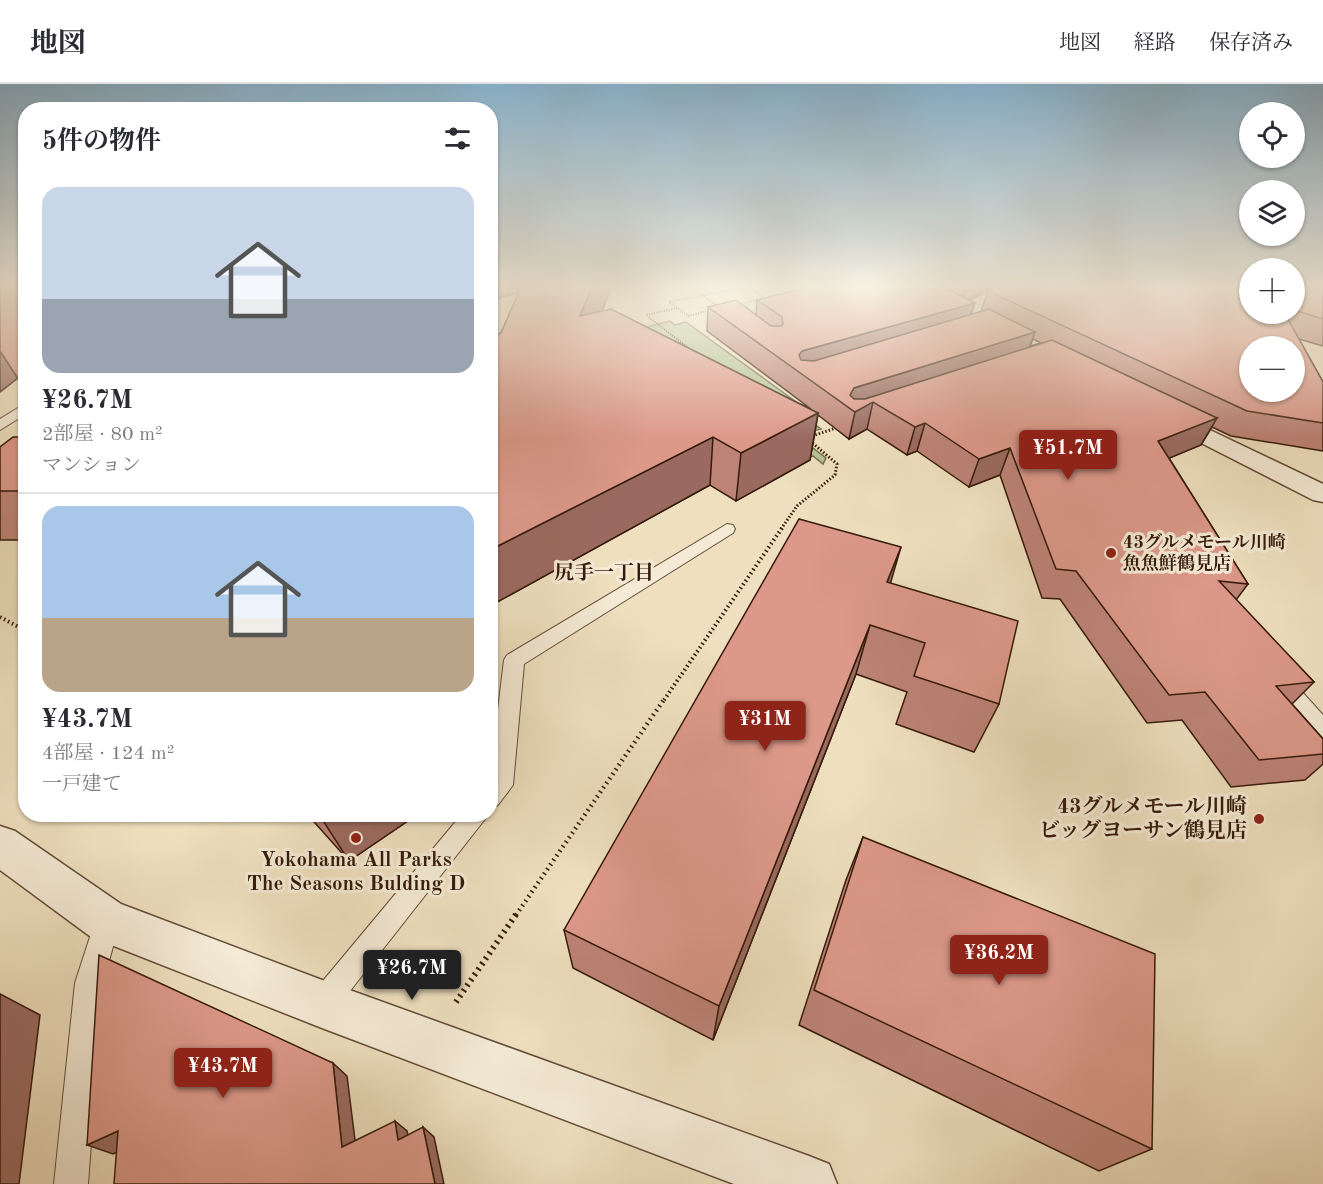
<!DOCTYPE html>
<html lang="ja">
<head>
<meta charset="utf-8">
<style>
  :root { --surface:#fff; --page:#f7f7f7; --text:#2b2b33; --muted:#7c7c81; --line:#e1e1e2; --accent:#8f2418 }
  body { margin:0; font-family:"Old Standard TT","Noto Serif JP",serif; background:var(--page); color:var(--text); height:100vh; display:flex; flex-direction:column; font-size:22px; white-space:nowrap }
  * { box-sizing:border-box; margin:0 }
  p { font-size:20px; color:var(--muted) }
  .icon { flex:none; width:33px; height:33px; fill:none; stroke:currentColor; stroke-width:2; stroke-linecap:round; stroke-linejoin:round }
  .map { position:relative; flex:1; overflow:hidden }
  .drawer { position:absolute; left:18px; top:18px; width:480px; height:720px; display:flex; flex-direction:column; background:var(--surface); border-radius:24px; box-shadow:0 2px 4px #0004 }
  .drawer>* { flex:none }
  .buttons { position:absolute; left:1239px; top:18px; display:grid; gap:12px }
  .buttons a { display:grid; place-items:center; width:66px; height:66px; border-radius:50%; background:var(--surface); box-shadow:0 2px 4px #0004; font-size:30px }
  .price { position:absolute; translate:-50% -51px; padding:0 14px; border-radius:6px; background:var(--accent); color:#fff; font-size:20px; line-height:39px; filter:drop-shadow(0 2px 3px #0008) }
  .price::after { content:''; position:absolute; left:50%; top:36px; width:18px; height:14px; margin-left:-9px; background:inherit; clip-path:polygon(0 0,100% 0,50% 100%) }
  .price.on { background:#222; color:#fff }
  ul { padding:0; list-style:none }
  li { display:grid; align-content:center; gap:12px; height:318px; padding:0 24px }
  li+li { border-top:2px solid var(--line) }
  li span { display:grid; place-items:center; height:186px; border-radius:18px; color:#555 }
  li>.icon { margin-inline-start:auto }
  span .icon { width:108px; height:108px; fill:#fffc; stroke-width:1 }
  li b { font-size:26px }
  h2 { display:flex; justify-content:space-between; align-items:center; height:72px; padding:0 24px; font-size:26px }
  header { display:flex; align-items:center; gap:36px; box-sizing:border-box; height:84px; padding:0 30px; background:var(--surface); border-bottom:2px solid var(--line) }
  header strong { font-size:28px }
  nav { display:flex; gap:33px; margin-inline-start:auto; font-size:21px }
  .map>svg:first-child { display:block }
</style>
</head>
<body>
<header>
<strong>地図</strong>
<nav><a>地図</a><a>経路</a><a>保存済み</a></nav>
</header>
<div class="map">
<svg width="1323" height="1100" viewBox="0 0 1323 1100">
  <rect width="100%" height="100%" fill="#eedfbe"/>
  <filter id="stains"><feTurbulence type="fractalNoise" baseFrequency=".00333" numOctaves="4"/><feColorMatrix values="0 0 0 0 .2 0 0 0 0 .09 0 0 0 0 .02 0 0 0 .5 -.17"/></filter>
  <radialGradient id="worn" r=".72"><stop offset=".6" stop-color="#630" stop-opacity="0"/><stop offset="1" stop-color="#630" stop-opacity=".3"/></radialGradient>
  <!-- green -->
  <path fill="#b4c395" stroke="#756e50" stroke-width="1.5" d="M670,237L675,241L686,238L795,317L814,340L821,345L806,349L774,334L826,374L823,380L813,372L807,374L765,336L646,243Z"/>
  <g fill="none" stroke-linecap="round" stroke-linejoin="round">
    <!-- service casing -->
    <g stroke="#644b37" stroke-width="2">
      <g id="service">
        <path d="M26,319V330L0,346V335Z"/>
        <path d="M727,440L733,441L735,445L733,449L524,580L513,701L498,721L490,724V691L504,576L507,571Z"/>
        <path d="M1279,588L1286,590L1323,631V655L1315,652L1272,602L1269,596L1272,590Z"/>
        <path d="M462,730H489L332,930L322,934L312,930L308,920L312,910Z"/>
        <path d="M107,824L116,828L120,837L103,899L88,1100H54L75,899L98,828Z"/>
      </g>
    </g>
    <!-- minor casing -->
    <g stroke="#644b37" stroke-width="3">
      <g id="minor">
        <path d="M1002,201H1025L1022,205L969,233H955L952,229L955,225Z"/>
        <path d="M1166,325L1323,400V418L1313,416L1158,337L1154,332L1158,327Z"/>
      </g>
    </g>
    <!-- tertiary casing -->
    <g stroke="#644b37" stroke-width="3">
      <path id="tertiary" d="M0,742L15,747L121,820L322,896L809,1072L829,1080L837,1100H734L322,944L91,853L0,786Z"/>
    </g>
    <!-- path-far4 -->
    <g stroke="#361a0a" stroke-width="2" stroke-dasharray="1 1.5" stroke-linecap="butt">
      <path d="M702,211L720,224"/>
      <path d="M736,221L765,214L746,201"/>
      <path d="M677,224L646,231L691,266"/>
      <path d="M711,226L688,232L669,218L747,202"/>
    </g>
    <!-- path-far3 -->
    <g stroke="#361a0a" stroke-width="3" stroke-dasharray="1.5 2" stroke-linecap="butt">
      <path d="M812,352L839,343"/>
      <path d="M781,445L797,422L835,391L837,380L809,356"/>
    </g>
    <!-- path-far2 -->
    <g stroke="#361a0a" stroke-width="4" stroke-dasharray="1.5 3" stroke-linecap="butt">
      <path d="M0,533L26,547"/>
      <path d="M664,616L782,444"/>
    </g>
    <!-- path-far1 -->
    <path stroke="#361a0a" stroke-width="4.5" stroke-dasharray="1.5 4" stroke-linecap="butt" d="M516,831L665,614"/>
    <!-- path -->
    <path stroke="#361a0a" stroke-width="6" stroke-dasharray="2 4.5" stroke-linecap="butt" d="M456,918L517,829"/>
    <!-- service -->
    <use href="#service" fill="#f4ead5" fill-rule="evenodd"/>
    <!-- minor -->
    <use href="#minor" fill="#f4ead5" fill-rule="evenodd"/>
    <!-- tertiary -->
    <use href="#tertiary" fill="#f4ead5" fill-rule="evenodd"/>
  </g>
  <!-- wall -->
  <g fill="#bd8376" stroke="#361a0a" stroke-width="1.5" fill-rule="evenodd">
    <path d="M490,201H612L602,227L811,325L707,247L708,223L756,231L757,216L818,201H996L969,216L971,231L981,228L988,207L1250,230H1294V201H1323V262L1299,255L1323,298V367L1231,352L1212,343L1201,361L1169,374L1248,500L1236,516L1314,598L1292,620L1323,655V680L1305,696L1231,703L1182,636L1147,639L1060,515L1042,514L1000,391L969,403L917,367L907,371L867,345L849,355L818,331L810,376L736,417L710,401L490,522V253L501,249L519,208L490,217ZM1033,255L1041,259L1030,262Z"/>
    <path d="M26,353V456H0V363Z"/>
    <path d="M890,499L999,620L974,668L896,640L907,608L856,590L713,956L573,884L564,846Z"/>
    <path d="M307,730H418L349,777Z"/>
    <path d="M863,753L1152,1065L1099,1087L799,941L846,796Z"/>
  </g>
  <!-- shaded-wall -->
  <g fill="#9a6a60" stroke="#361a0a" stroke-width="1.5">
    <path d="M490,201H540L490,217Z"/>
    <path d="M593,201H612L583,275L580,232Z"/>
    <path d="M966,201H996L961,219Z"/>
    <path d="M975,219L967,243L797,286L799,271L802,267Z"/>
    <path d="M1035,248L1026,273L873,318L867,345L849,355L855,328L850,311L854,304Z"/>
    <path d="M0,267L18,294L0,308Z"/>
    <path d="M818,329L810,376L736,417L741,369Z"/>
    <path d="M1217,334L1201,361L1143,385L1158,357Z"/>
    <path d="M925,339L917,367L907,371L915,343Z"/>
    <path d="M713,353L710,401L490,522V466Z"/>
    <path d="M1010,364L1000,391L969,403L979,375Z"/>
    <path d="M901,463L887,511V498Z"/>
    <path d="M870,541L856,590L713,956L719,922Z"/>
    <path d="M323,730H418L349,777L320,732Z"/>
    <path d="M0,910L40,931L19,1100H0Z"/>
    <path d="M333,979L347,992L357,1072L342,1063Z"/>
    <path d="M395,1037L407,1047L411,1066L398,1056Z"/>
    <path d="M423,1043L434,1053L444,1100H435Z"/>
    <path d="M118,1047L143,1057L113,1070L87,1061Z"/>
  </g>
  <!-- building -->
  <g fill="#dc9889" stroke="#361a0a" stroke-width="1.5" fill-rule="evenodd">
    <path d="M0,201H26V307L0,267Z"/>
    <path d="M522,201H593L580,232L611,225L818,329L741,369L713,353L490,466V253L501,249Z"/>
    <path d="M818,201H940L975,219L802,267L799,271L801,276L814,277L989,225L1035,248L854,304L850,311L854,315H865L1052,256L1217,334L1158,357L1248,500L1219,497L1314,598L1276,602L1323,655V670L1259,676L1205,608L1169,611L1076,487L1056,485L1010,364L979,375L925,339L915,343L873,318L855,328L708,223L736,216L771,242H781L783,240L782,233L757,216Z"/>
    <path d="M999,201H1250V230H1285L1323,298V339L1247,327L988,207ZM1250,262H1294V308H1250Z"/>
    <path d="M1294,201H1323V235L1294,226Z"/>
    <path d="M13,353H26V409L24,407H0V363Z"/>
    <path d="M799,435L901,463L887,498L1018,537L999,620L914,592L925,559L870,541L719,922L564,846Z"/>
    <path d="M863,753L1155,870L1152,1065L814,906Z"/>
    <path d="M99,871L333,979L342,1063L395,1037L398,1056L423,1043L435,1100H114L118,1047L87,1061Z"/>
  </g>
  <!-- sky -->
  <linearGradient id="sky" x2="0" y2="1"><stop stop-color="#89b7d5"/><stop offset="0.57" stop-color="#f7f1e2"/><stop offset="1" stop-color="#f7f1e2" stop-opacity="0"/></linearGradient>
  <rect width="1323" height="355" fill="url(#sky)"/>
  <!-- markers -->
  <g fill="#8f2418" stroke="#f4ead5" stroke-width="2">
    <circle cx="1111" cy="469" r="6"/>
    <circle cx="1259" cy="735" r="6"/>
    <circle cx="356" cy="754" r="6"/>
  </g>
  <g text-anchor="middle" dominant-baseline="central" stroke-width="6" stroke-linejoin="round" paint-order="stroke">
    <!-- poi labels -->
    <g font-size="18" font-weight="bold" fill="#361a0a" stroke="#f4ead5" text-anchor="start">
      <text x="1123" y="459">43グルメモール川崎<tspan x="1123" dy="21">魚魚鮮鶴見店</tspan></text>
    </g>
    <!-- neighbourhood labels -->
    <g font-size="20" font-weight="bold" fill="#361a0a" stroke="#f4ead5">
      <text x="604" y="490">尻手一丁目</text>
    </g>
    <!-- near-poi labels -->
    <g font-size="21" font-weight="bold" fill="#361a0a" stroke="#f4ead5" text-anchor="end">
      <text x="1247" y="723">43グルメモール川崎<tspan x="1247" dy="24">ビッグヨーサン鶴見店</tspan></text>
      <text x="356" y="776" text-anchor="middle">Yokohama All Parks<tspan x="356" dy="24">The Seasons Bulding D</tspan></text>
    </g>
  </g>
  <rect width="100%" height="100%" filter="url(#stains)"/>
  <rect width="100%" height="100%" fill="url(#worn)"/>
</svg>
<div class="buttons">
<a><svg class="icon" aria-label="locate" viewBox="0 0 24 24"><circle cx="12" cy="12" r="6"/><path d="M12 2v4M12 18v4M2 12h4M18 12h4"/></svg></a>
<a><svg class="icon" aria-label="layers" viewBox="0 0 24 24"><path d="M12 4l9 5-9 5-9-5zM3 14l9 5 9-5"/></svg></a>
<a>+</a>
<a>−</a>
</div>
<b class="price" style="left:1068px;top:397px">¥51.7M</b>
<b class="price" style="left:765px;top:668px">¥31M</b>
<b class="price" style="left:999px;top:902px">¥36.2M</b>
<b class="price on" style="left:412px;top:917px">¥26.7M</b>
<b class="price" style="left:223px;top:1015px">¥43.7M</b>
<section class="drawer">
<h2>5件の物件<svg class="icon" aria-label="filters" viewBox="0 0 24 24"><path d="M4 7h16M4 17h16"/><circle cx="9" cy="7" r="2"/><circle cx="15" cy="17" r="2"/></svg></h2>
<ul>
<li><span style="background:linear-gradient(#c9d6e8 60%,#9aa5b1 0)"><svg class="icon" aria-label="home" viewBox="0 0 24 24"><path d="M3 11l9-7 9 7M6 9v11h12V9"/></svg></span><div><b>¥26.7M</b><p>2部屋 · 80 m²</p><p>マンション</p></div></li>
<li><span style="background:linear-gradient(#a9c7e8 60%,#b9a48a 0)"><svg class="icon" aria-label="home" viewBox="0 0 24 24"><path d="M3 11l9-7 9 7M6 9v11h12V9"/></svg></span><div><b>¥43.7M</b><p>4部屋 · 124 m²</p><p>一戸建て</p></div></li>
</ul>
</section>
</div>
</body>
</html>
